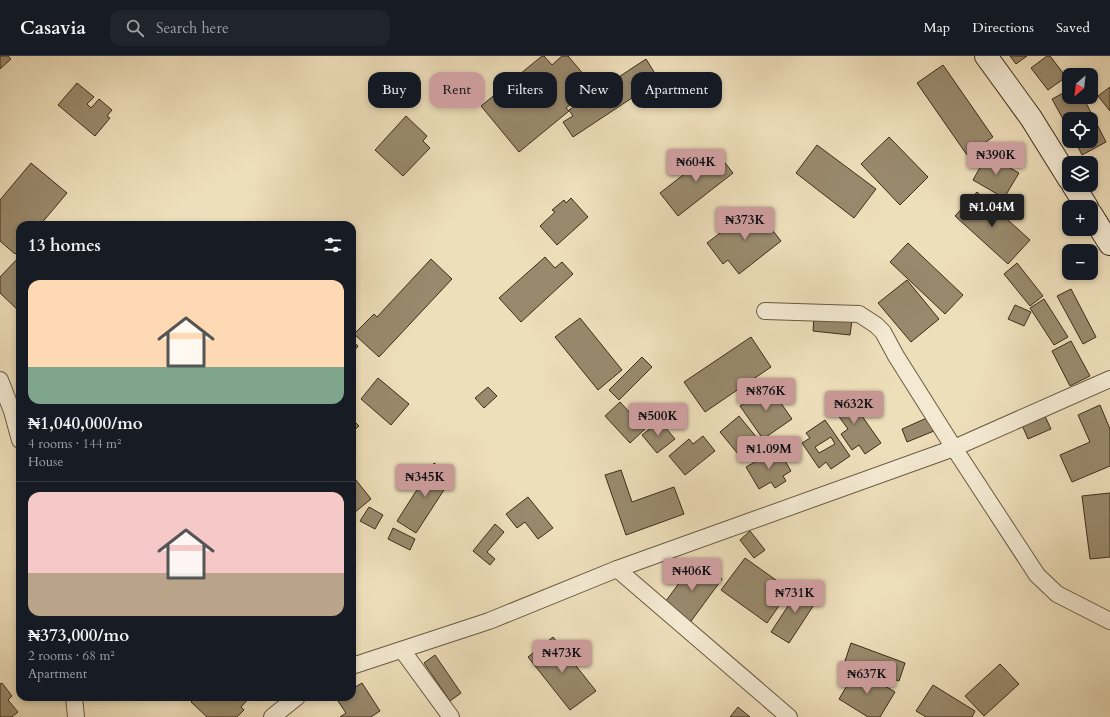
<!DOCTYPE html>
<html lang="en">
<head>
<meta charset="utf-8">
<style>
  :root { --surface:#171b24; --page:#20242c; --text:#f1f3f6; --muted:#9ea1a6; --line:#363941; --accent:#c59692 }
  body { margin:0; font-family:Cardo,serif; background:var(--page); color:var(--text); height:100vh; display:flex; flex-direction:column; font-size:15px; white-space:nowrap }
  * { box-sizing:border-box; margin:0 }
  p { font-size:13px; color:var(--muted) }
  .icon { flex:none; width:22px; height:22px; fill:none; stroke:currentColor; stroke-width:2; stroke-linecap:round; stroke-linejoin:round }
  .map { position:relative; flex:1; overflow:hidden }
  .drawer { position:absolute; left:16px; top:165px; width:340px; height:480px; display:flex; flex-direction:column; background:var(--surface); border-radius:12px; box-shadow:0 2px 6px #0003 }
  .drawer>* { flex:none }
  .banner { position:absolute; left:368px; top:16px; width:380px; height:36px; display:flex; gap:8px }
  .needle { width:26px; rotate:208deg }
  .buttons { position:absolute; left:1062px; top:12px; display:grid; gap:8px }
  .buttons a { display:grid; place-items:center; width:36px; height:36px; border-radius:8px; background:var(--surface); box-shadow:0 2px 6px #0003; font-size:20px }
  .price { position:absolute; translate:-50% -34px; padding:0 9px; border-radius:4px; background:var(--accent); color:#111; font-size:13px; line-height:26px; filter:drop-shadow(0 1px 2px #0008) }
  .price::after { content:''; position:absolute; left:50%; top:24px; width:12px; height:9px; margin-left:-6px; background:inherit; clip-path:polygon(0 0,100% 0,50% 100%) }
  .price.current { background:#222; color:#fff }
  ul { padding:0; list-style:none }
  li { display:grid; align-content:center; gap:8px; height:212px; padding:0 12px }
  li+li { border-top:1px solid var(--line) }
  li span { display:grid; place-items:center; height:124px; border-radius:12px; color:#555 }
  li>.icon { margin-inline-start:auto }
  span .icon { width:72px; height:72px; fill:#fffc; stroke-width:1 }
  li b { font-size:17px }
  h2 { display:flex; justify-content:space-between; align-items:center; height:48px; padding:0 12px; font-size:17px }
  .chip { padding:0 14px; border-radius:12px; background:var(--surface); box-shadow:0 2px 6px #0003; font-size:14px; line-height:36px }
  .chip.current { background:var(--accent); color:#111 }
  header { display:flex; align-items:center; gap:24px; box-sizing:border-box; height:56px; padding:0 20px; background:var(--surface); border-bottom:1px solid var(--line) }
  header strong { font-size:19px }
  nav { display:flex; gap:22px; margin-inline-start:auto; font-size:14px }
  .search { width:280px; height:36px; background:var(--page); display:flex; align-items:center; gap:10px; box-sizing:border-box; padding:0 14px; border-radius:12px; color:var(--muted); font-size:15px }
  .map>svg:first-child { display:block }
</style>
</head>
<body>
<header>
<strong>Casavia</strong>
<div class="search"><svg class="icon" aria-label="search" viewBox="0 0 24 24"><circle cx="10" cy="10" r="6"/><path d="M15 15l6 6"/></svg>Search here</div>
<nav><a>Map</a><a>Directions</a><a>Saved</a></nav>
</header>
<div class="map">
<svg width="1110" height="661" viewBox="0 0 1110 661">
  <rect width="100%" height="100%" fill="#eedfbb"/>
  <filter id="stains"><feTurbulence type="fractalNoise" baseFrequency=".005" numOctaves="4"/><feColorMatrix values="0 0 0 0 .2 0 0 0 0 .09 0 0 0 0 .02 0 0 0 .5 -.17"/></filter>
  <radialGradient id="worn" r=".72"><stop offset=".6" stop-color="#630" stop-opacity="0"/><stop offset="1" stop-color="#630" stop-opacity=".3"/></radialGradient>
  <!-- building -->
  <g fill="#998a6d" stroke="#3d2d18" fill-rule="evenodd">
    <path d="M0,0H8L11,3L0,13Z"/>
    <path d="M542,0H544L552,9L562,0H568L585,20L572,31L580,41L566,52L569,55L519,96L481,50Z"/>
    <path d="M1010,0H1027L1016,8Z"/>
    <path d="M1047,0H1050L1066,21L1048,34L1031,12Z"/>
    <path d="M646,3L659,24L573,81L563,66L573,60L569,54Z"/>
    <path d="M943,9L993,81L967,99L917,27Z"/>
    <path d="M77,27L94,41L87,48L91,52L99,43L112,54L107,60L110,62L95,80L58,49Z"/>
    <path d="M1110,31V55L1098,40Z"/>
    <path d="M1069,34V41H1083L1106,86L1082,99L1075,85H1091V63H1069V74L1052,43Z"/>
    <path d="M406,60L427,80L423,85L430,92L403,120L375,94Z"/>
    <path d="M889,81L928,121L900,149L861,108Z"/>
    <path d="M817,89L876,133L854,162L796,117Z"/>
    <path d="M715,94L733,117L678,160L660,137Z"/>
    <path d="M987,99L1019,117L1004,142L973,124Z"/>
    <path d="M31,107L67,137L40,169H20V193L15,198L0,185V144Z"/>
    <path d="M977,136L1030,184L1008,208L955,160Z"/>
    <path d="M571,142L588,161L557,189L540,170L555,156L552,154L564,144L566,147Z"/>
    <path d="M754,151L781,185L739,218L728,204L723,208L707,187Z"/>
    <path d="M908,187L963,239L945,258L890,206Z"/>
    <path d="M20,200V256L0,237V221Z"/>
    <path d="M545,201L555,212L562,206L573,218L521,266L499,242Z"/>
    <path d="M431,203L452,223L379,301L354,278L374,258L377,261Z"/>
    <path d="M1017,207L1043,240L1030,250L1004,218Z"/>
    <path d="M907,224L939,263L911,286L878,247Z"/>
    <path d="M1071,233L1096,281L1083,288L1057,240Z"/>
    <path d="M1044,243L1068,281L1054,289L1030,252Z"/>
    <path d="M1015,249L1031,256L1024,270L1008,263Z"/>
    <path d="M814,260L852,264L850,279L813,275Z"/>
    <path d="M580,262L622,314L598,334L555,281Z"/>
    <path d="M751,281L771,311L705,356L684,326Z"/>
    <path d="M352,285L358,290L352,298Z"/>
    <path d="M1071,285L1090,320L1070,330L1052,295Z"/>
    <path d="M642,301L652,311L619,344L609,334Z"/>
    <path d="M378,322L409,348L391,369L361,343Z"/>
    <path d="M769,330L792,363L763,383L740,350Z"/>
    <path d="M488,331L497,340L484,352L475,342Z"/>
    <path d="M845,336L881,387L865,398L859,389L852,394L841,378L848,373L829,347Z"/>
    <path d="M620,346L645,373L630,387L605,360Z"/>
    <path d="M1100,349L1110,373V410L1072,426L1060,399L1090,386L1078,359Z"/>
    <path d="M1043,356L1051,373L1028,383L1021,367Z"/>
    <path d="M739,360L762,388L743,404L720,376Z"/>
    <path d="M929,361L934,375L907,386L902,373Z"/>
    <path d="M352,363L359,370L352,376Z"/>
    <path d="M825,364L850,400L831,413L826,406L819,412L802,387L810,382L806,377ZM831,381L835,388L819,397L815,391Z"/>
    <path d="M660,365L675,383L657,397L642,379Z"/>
    <path d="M703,380L715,395L685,419L669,400L689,383L693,388Z"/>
    <path d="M778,393L791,415L783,420L786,425L775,432L771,426L759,433L746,411Z"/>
    <path d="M434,407L453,420L416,477L397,465Z"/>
    <path d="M621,414L632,446L674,431L684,458L626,479L605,419Z"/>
    <path d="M356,424L371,443L354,457L352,454V427Z"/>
    <path d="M1110,437V501L1090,503L1082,440Z"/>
    <path d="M528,441L553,472L538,483L525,466L517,472L506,458Z"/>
    <path d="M369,451L383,459L375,473L360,465Z"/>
    <path d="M495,468L504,476L487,496L495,503L490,509L473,495Z"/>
    <path d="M393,472L415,483L410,494L388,483Z"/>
    <path d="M750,475L765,494L754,502L740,484Z"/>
    <path d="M745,502L790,534L767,567L721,534Z"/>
    <path d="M696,504L722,523L689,568L663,549Z"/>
    <path d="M801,530L819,541L789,587L771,576Z"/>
    <path d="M553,581L596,635L570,654L528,601Z"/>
    <path d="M851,587L905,607L899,625L845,605Z"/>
    <path d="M435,599L461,637L450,645L424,607Z"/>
    <path d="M1000,608L1019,628L984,660L965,640Z"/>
    <path d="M857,613L895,636L880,661H868L839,643Z"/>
    <path d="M2,627L12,640L8,644L18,656L12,661H0V628Z"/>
    <path d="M362,627L380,655L371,661H340L346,657L336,642L339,641H352V633Z"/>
    <path d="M933,629L975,655L972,661H926L916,655Z"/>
    <path d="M196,641H250L241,651L244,654L237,661H207L191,646Z"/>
    <path d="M738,651L750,661H730Z"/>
  </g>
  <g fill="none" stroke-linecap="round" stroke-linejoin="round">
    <!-- street casing -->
    <g stroke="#695a41" stroke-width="18">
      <g id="street">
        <path d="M765,255L859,258L876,269L883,276L896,300L954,392L1037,519L1057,538L1110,565"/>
        <path d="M0,324L12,355L20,384"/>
        <path d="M617,513L789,661"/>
        <path d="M402,594L451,661"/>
        <path d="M352,610L489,565L617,513L954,392L1110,323"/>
        <path d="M74,641L76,661"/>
        <path d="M272,661L297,641"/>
      </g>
    </g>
    <!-- secondary casing -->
    <g stroke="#3d2d18" stroke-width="24">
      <g id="secondary">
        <path d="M986,0L1031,62L1069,123"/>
        <path d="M1073,129L1087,151"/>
        <path d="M1091,158L1110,188"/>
      </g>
    </g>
    <!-- street -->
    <use href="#street" stroke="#f4ead3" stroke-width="16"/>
    <!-- secondary -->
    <use href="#secondary" stroke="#f4ead3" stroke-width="22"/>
  </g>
  <rect width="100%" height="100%" filter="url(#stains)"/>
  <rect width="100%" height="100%" fill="url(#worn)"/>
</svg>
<div class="buttons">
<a><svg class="needle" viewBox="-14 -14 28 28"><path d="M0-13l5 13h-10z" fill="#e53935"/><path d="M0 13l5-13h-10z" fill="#9ea1a6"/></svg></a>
<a><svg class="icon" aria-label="locate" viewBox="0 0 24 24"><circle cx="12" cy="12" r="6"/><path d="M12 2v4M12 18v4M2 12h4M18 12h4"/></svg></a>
<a><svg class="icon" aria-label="layers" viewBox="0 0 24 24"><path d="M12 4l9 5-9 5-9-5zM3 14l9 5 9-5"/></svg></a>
<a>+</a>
<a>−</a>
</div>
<b class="price" style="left:996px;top:120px">₦390K</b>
<b class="price" style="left:696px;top:127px">₦604K</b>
<b class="price current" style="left:992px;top:172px">₦1.04M</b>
<b class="price" style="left:745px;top:185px">₦373K</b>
<b class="price" style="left:766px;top:356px">₦876K</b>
<b class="price" style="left:854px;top:369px">₦632K</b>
<b class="price" style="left:658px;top:381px">₦500K</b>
<b class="price" style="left:769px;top:414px">₦1.09M</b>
<b class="price" style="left:425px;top:442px">₦345K</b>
<b class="price" style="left:692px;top:536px">₦406K</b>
<b class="price" style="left:795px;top:558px">₦731K</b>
<b class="price" style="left:562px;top:618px">₦473K</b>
<b class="price" style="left:867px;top:639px">₦637K</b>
<div class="banner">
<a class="chip">Buy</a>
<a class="chip current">Rent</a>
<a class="chip">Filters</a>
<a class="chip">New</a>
<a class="chip">Apartment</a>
</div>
<section class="drawer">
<h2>13 homes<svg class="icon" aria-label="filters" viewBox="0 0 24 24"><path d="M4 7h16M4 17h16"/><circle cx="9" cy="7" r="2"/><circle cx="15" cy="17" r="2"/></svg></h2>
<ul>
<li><span style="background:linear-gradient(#ffd9b3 70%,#7fa58c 0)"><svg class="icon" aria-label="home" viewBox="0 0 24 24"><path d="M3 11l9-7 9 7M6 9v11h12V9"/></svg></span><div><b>₦1,040,000/mo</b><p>4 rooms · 144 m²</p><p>House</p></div></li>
<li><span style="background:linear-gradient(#f6c9c9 65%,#b9a48a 0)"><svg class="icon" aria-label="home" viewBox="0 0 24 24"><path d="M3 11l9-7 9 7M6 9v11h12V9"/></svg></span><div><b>₦373,000/mo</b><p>2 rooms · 68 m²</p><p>Apartment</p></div></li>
</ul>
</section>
</div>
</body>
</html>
